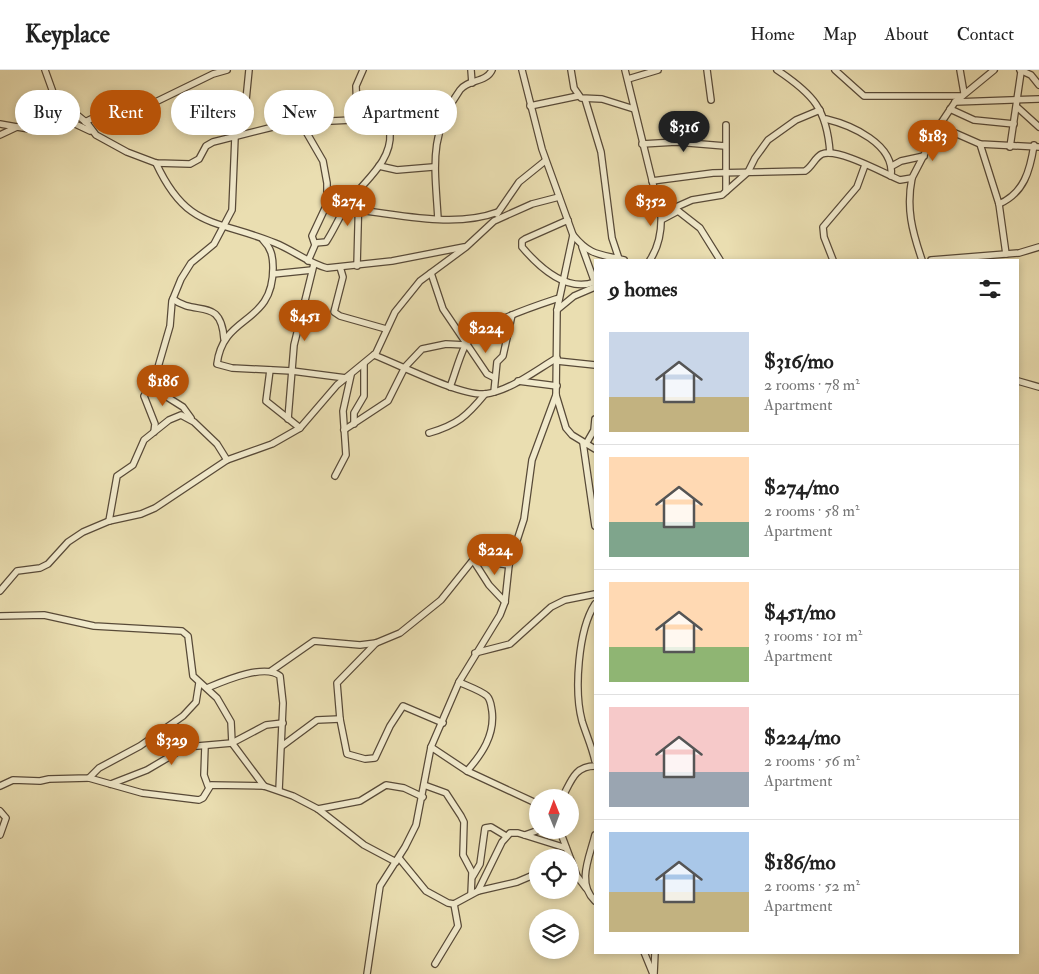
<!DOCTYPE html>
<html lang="en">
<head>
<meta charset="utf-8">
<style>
  :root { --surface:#fff; --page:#f6f6f6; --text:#222; --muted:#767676; --line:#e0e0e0; --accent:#b45309 }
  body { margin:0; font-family:"IM FELL Double Pica",serif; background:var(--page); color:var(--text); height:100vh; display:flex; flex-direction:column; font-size:19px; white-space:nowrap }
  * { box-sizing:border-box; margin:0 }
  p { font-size:16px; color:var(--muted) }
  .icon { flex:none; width:28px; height:28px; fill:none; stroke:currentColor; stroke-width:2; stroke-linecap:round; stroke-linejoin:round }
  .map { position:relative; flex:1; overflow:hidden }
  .panel { position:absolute; left:594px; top:189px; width:425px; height:695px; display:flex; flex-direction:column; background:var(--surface); border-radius:0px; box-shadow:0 2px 8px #0003 }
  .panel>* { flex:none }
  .top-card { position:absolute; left:15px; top:20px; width:475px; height:45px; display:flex; gap:10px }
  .needle { width:32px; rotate:359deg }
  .fabs { position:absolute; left:529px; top:719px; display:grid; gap:10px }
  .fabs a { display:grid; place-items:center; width:50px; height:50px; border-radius:50%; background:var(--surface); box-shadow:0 2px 8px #0003; font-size:25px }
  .price { position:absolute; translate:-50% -42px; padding:0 11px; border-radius:18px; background:var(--accent); color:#fff; font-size:16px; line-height:32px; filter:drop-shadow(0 1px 2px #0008) }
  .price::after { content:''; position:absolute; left:50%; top:30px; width:15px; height:11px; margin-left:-8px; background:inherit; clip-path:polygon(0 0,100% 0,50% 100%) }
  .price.on { background:#222; color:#fff }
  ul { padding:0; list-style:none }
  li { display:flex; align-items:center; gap:15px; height:125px; padding:0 15px }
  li+li { border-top:1px solid var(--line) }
  li span { display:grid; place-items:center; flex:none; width:140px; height:100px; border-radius:0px; color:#555 }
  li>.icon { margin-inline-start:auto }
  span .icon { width:60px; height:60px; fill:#fffc; stroke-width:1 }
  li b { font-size:21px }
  h2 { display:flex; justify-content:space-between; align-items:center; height:60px; padding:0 15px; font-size:21px }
  .chip { padding:0 18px; border-radius:22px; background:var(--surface); box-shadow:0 2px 8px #0003; font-size:18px; line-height:45px }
  .chip.on { background:var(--accent); color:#fff }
  header { display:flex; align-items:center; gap:30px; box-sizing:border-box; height:70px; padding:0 25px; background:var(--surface); border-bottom:1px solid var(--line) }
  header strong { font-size:24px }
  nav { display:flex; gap:28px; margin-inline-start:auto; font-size:18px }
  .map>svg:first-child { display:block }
</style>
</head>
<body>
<header>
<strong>Keyplace</strong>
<nav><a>Home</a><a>Map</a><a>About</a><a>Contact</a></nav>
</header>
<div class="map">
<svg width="1039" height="904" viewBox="0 0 1039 904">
  <rect width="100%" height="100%" fill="#eadeb1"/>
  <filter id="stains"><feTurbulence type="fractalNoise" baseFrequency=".004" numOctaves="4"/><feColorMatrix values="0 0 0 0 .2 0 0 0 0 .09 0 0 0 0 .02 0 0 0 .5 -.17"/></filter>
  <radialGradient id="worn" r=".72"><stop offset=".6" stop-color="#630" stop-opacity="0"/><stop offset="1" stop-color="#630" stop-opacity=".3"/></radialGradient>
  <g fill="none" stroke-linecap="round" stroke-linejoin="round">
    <!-- minor casing -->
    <g stroke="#584a38" stroke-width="8">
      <g id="minor">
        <path d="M45,0L54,25L60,31L87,53L96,65L127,82L156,93L190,94L199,89L206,76L213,72L289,53L352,50L357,43L356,16L363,0"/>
        <path d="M471,0L472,13"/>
        <path d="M522,0L542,79L573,165L557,240L556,325L566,358L572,365L595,379"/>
        <path d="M571,0L574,18L581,28L602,29L634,39"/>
        <path d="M625,0L654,118L659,126L700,158L720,190"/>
        <path d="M707,0L711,30"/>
        <path d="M777,0C813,24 827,39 830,83"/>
        <path d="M835,0L864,26H960"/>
        <path d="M960,0L964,23"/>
        <path d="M1020,0L1031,5L1039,15"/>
        <path d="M628,9L658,0"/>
        <path d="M585,29L601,82L612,168L619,189"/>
        <path d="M955,32L1039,29"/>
        <path d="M530,36L578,26"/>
        <path d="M1017,37L1039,57"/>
        <path d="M950,39L974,50L1014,54"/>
        <path d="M826,49C851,55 895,74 891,106"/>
        <path d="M85,52L101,44L135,42L213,4L227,0"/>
        <path d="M301,53L323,91L327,113V134L312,166L315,175L308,191"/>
        <path d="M0,54L17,57"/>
        <path d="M726,55V121"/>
        <path d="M939,56L980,74L1039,77"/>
        <path d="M0,65L17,57L42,61L73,53L90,61"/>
        <path d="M642,74L676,72L725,76"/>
        <path d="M980,74L999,134L1006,184"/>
        <path d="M1010,77L1021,2"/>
        <path d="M156,93C187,160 216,149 275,173C293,180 308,193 327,198L392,191L464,177"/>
        <path d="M379,96L397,100L433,97"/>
        <path d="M892,96L901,91L924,86"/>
        <path d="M912,108C906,138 912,161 922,190"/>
        <path d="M652,111L713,103L805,101C812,97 815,87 822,84C839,78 883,103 900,110L912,108L939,56L955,32L994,0"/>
        <path d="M999,134C1024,123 1030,101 1034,75"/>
        <path d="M674,138L692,130L722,125L748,102L755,88L768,70L796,50L820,40"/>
        <path d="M358,140C403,145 455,158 498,142"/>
        <path d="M497,144L519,112L545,91"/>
        <path d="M438,149C435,97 428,65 460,20C468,9 486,13 492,0"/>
        <path d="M663,149L678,141"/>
        <path d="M568,150L525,169L522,171V177C539,197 566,223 595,212"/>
        <path d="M573,165C590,186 600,184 624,190"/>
        <path d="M263,170C271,178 273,186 273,198C273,256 223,243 217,294L232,298L292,301L346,308"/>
        <path d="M315,173L326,172C334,160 339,147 347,135C362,112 392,93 390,63L380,50L355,48"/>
        <path d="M582,177L595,213"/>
        <path d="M650,190C663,170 663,148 659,126"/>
        <path d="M833,190L824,167L823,157L857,117L865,95"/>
        <path d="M931,190L1019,183L1039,177"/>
        <path d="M357,196L359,119"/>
        <path d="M340,197L343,207L334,242L340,246L386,259"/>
        <path d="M431,203L443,239L487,304L495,308"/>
        <path d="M273,204L312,200"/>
        <path d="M173,229C196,247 221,226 224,269"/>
        <path d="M557,240L574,226L595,217"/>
        <path d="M374,285C400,295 460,326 485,324C510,321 536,300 557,288"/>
        <path d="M557,291L595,295"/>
        <path d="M270,300L266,331L300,358"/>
        <path d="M154,311L156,320L183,337L191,348"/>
        <path d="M518,311L557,316"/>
        <path d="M1018,311L1039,317"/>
        <path d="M450,317C455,304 459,288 465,276C478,254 535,236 559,228"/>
        <path d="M494,322L497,292L503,286L512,245"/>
        <path d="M288,349L294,275L314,194"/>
        <path d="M354,354V343L364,326V294"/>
        <path d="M344,360L388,331L405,297L422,279L446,274L466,275"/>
        <path d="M154,362L155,354L144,326L154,311L170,256L172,231L181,209L191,193L214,174L232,140L235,67L246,30L249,0"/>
        <path d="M429,363C457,355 467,346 485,324"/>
        <path d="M583,373L595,456"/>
        <path d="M586,374L594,360L595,349"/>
        <path d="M335,406L346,385L343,341L351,305"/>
        <path d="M109,451L117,406L133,395L144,370L169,350L181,345L194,352L217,374L227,390"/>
        <path d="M473,490L489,515L505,532"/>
        <path d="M0,521L17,501L40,498L48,494L68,472L83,462L109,451L141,444L155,438L227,390L272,374L300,358L337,315L376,283L395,242L420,211L466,177L494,151L532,134L559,127"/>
        <path d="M595,534C578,560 574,621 582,651C586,664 592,677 595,691"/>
        <path d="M0,546L44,545L94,556L182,561L188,566L193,606L217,628L231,652L232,673L264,716"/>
        <path d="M376,573L337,613L340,649L347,684L365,689L375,688L390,656L403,636L443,653"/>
        <path d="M475,583L510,574L551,537L565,530L595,524"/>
        <path d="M271,601L314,571L360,575L376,573L400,563L441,530L473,490L509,495"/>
        <path d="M459,612C467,616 480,620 487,626C491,630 491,636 492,641C495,665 482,684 467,701"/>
        <path d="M207,618C224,611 265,593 280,606L283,633L279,720"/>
        <path d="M205,676L204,705L208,716"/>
        <path d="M282,676L317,650L340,649"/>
        <path d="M431,677L467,701L538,734"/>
        <path d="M89,708L142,723L199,730L203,728L211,715L264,716L293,726L318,739L364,775L396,792"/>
        <path d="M111,714L147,700L186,677L232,673L266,655L283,653"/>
        <path d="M424,715L446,723L461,746L464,752L463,785L472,802L471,824"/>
        <path d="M0,716L13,710L40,711L49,709L89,708L99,698L140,676L183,646L196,632L199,613"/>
        <path d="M562,728C571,712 574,696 595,696"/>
        <path d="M318,739L360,731L386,715L404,718L423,727"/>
        <path d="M0,741L6,748L0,765"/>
        <path d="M560,761L577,806L586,818"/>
        <path d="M525,765L539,760"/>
        <path d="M595,765C590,786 576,813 595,831"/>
        <path d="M399,788L426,821L448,833L454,834L478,821L517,812L538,803"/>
        <path d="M473,806L480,794L485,758L491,757L506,766"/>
        <path d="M478,821L502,772L510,763H518L566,778"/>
        <path d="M644,882L653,904"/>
        <path d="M435,894L458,856L454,834"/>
        <path d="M367,904L380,816L405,777L416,755L431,677L459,612L500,545L505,532L509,495L524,449L532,390L556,325"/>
        <path d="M654,904L655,882"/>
      </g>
    </g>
    <!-- minor -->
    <use href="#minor" stroke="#f1eacc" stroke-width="5.5"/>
  </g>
  <rect width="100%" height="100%" filter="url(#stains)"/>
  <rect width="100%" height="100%" fill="url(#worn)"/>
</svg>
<div class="fabs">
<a><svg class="needle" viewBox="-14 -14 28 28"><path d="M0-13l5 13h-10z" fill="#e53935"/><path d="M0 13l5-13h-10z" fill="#767676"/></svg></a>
<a><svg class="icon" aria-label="locate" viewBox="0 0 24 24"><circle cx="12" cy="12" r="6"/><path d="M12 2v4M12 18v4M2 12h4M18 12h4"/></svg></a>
<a><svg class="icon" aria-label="layers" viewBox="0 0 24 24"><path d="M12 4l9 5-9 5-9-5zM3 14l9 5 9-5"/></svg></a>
</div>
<b class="price on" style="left:684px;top:83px">$316</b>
<b class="price" style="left:933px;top:92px">$183</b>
<b class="price" style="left:348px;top:157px">$274</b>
<b class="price" style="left:651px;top:157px">$352</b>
<b class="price" style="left:305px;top:272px">$451</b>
<b class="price" style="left:486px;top:284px">$224</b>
<b class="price" style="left:163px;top:337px">$186</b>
<b class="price" style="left:495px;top:506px">$224</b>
<b class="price" style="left:172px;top:696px">$329</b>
<div class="top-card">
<a class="chip">Buy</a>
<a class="chip on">Rent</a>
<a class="chip">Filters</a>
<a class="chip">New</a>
<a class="chip">Apartment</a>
</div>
<section class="panel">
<h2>9 homes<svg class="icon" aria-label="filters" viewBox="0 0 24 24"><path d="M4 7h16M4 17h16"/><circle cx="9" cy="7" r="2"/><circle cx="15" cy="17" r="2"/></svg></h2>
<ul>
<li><span style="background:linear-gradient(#c9d6e8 65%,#c2b280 0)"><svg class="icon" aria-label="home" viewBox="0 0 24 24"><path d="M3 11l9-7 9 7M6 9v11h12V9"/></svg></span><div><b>$316/mo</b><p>2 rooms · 78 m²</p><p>Apartment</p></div></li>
<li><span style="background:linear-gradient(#ffd9b3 65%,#7fa58c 0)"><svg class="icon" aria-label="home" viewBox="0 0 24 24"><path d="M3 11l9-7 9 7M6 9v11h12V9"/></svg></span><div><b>$274/mo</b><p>2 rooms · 58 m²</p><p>Apartment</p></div></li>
<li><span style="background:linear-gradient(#ffd9b3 65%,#8fb573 0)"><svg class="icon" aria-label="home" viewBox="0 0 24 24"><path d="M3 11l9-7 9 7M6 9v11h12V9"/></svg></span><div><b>$451/mo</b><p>3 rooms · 101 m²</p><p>Apartment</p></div></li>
<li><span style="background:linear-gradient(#f6c9c9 65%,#9aa5b1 0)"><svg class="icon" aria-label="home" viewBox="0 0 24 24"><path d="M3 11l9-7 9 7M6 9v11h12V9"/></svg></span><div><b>$224/mo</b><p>2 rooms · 56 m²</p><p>Apartment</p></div></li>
<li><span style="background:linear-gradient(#a9c7e8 60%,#c2b280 0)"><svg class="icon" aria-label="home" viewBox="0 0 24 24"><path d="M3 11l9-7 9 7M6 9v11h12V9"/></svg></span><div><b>$186/mo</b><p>2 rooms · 52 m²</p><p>Apartment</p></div></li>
</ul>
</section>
</div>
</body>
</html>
